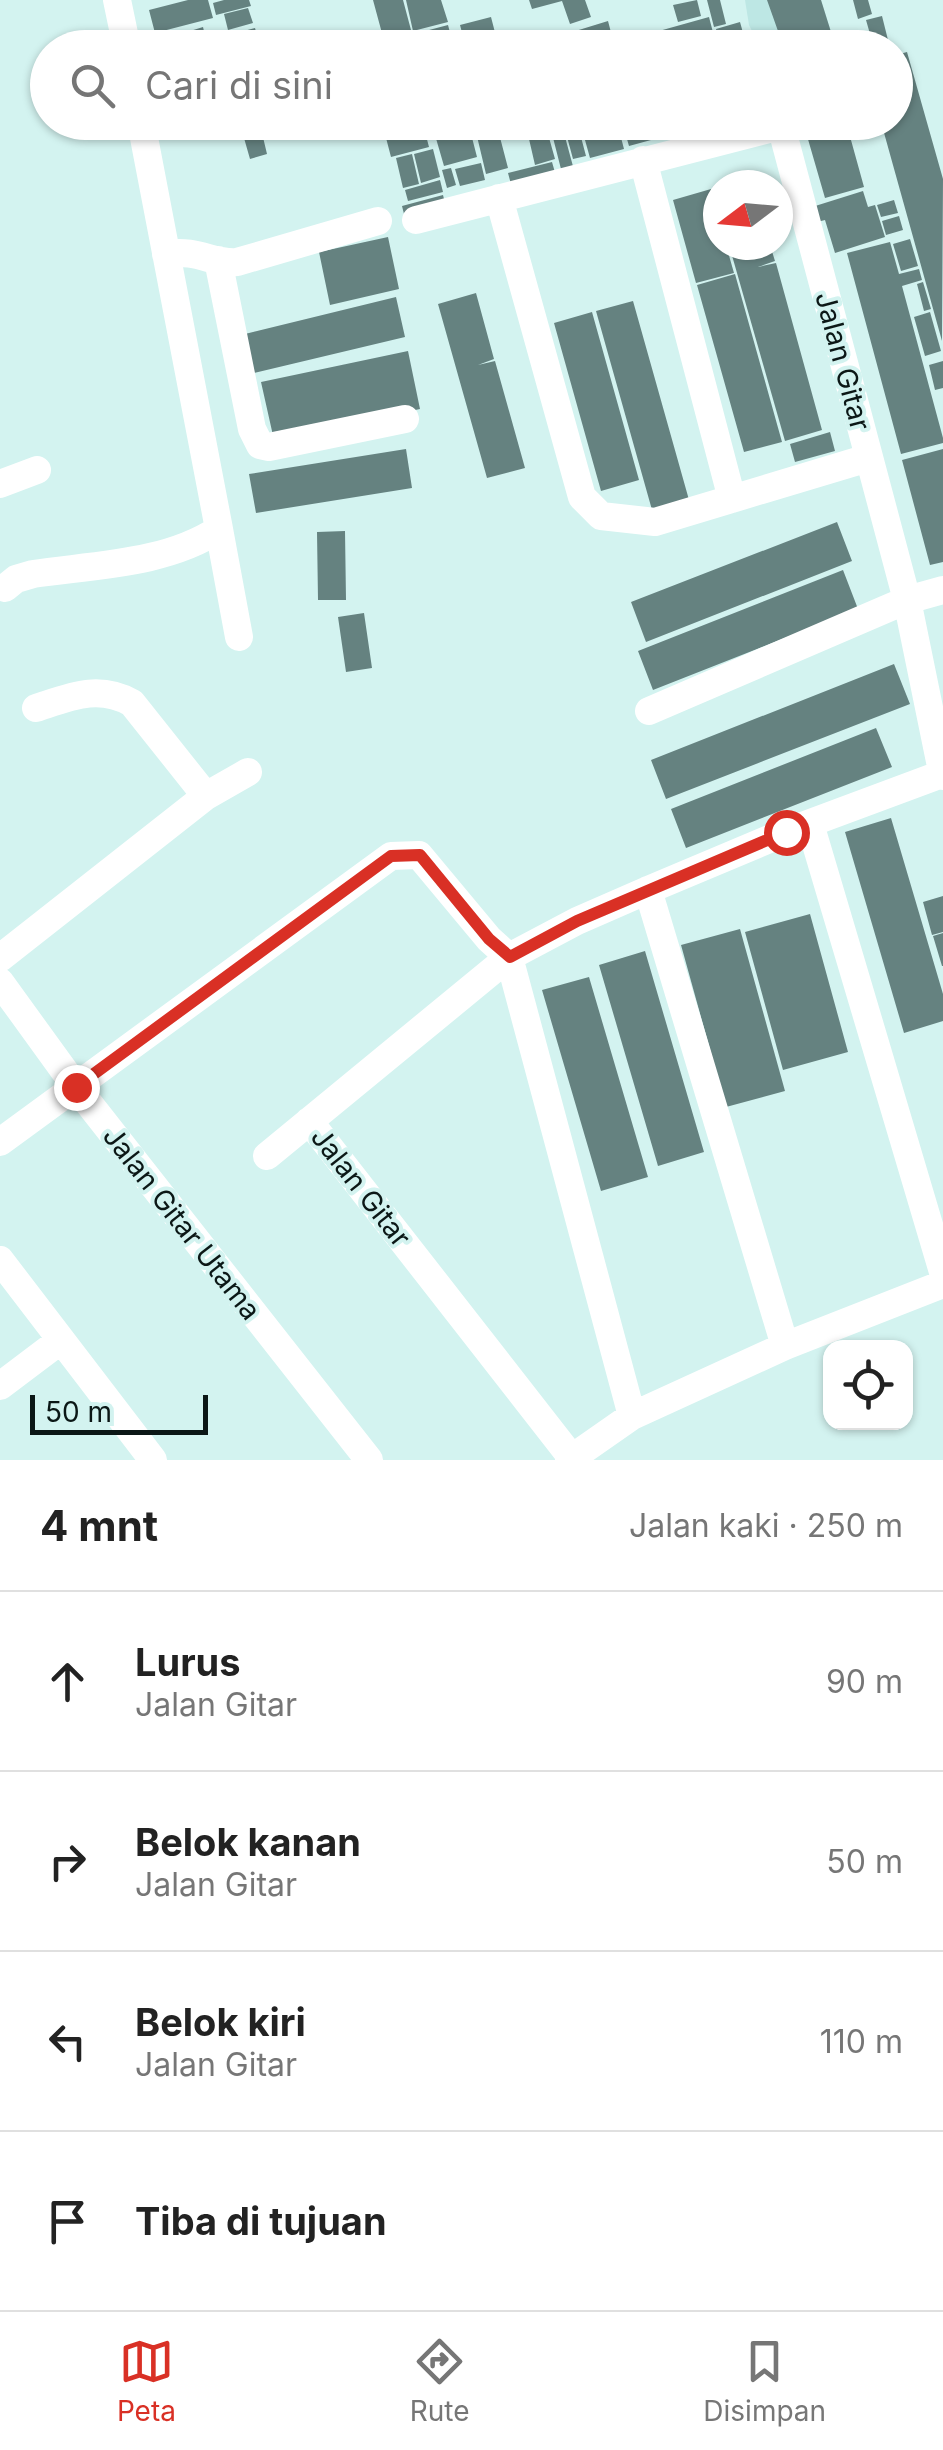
<!DOCTYPE html>
<html lang="id">
<meta charset="utf-8">
<style>
body{margin:0;font-family:Inter,sans-serif;background:#f6f6f6;color:#222}
.controls{position:absolute;right:30px;bottom:30px;display:grid;overflow:hidden;border-radius:20px;box-shadow:0 2px 8px #0004}
.controls button{width:90px;height:90px;display:grid;place-items:center;padding:0;border:0;border-bottom:2px solid #e0e0e0;background:#fff;color:#222;font:50px sans-serif}
.compass{position:absolute;left:703px;top:170px;width:90px;height:90px;border-radius:50%;background:#fff;box-shadow:0 2px 8px #0004;rotate:254deg}
.scale{position:absolute;left:30px;bottom:25px;width:178px;box-sizing:border-box;padding-left:10px;border:5px solid #0b1716;border-top:0;font-size:28px;line-height:35px;white-space:nowrap;color:#0b1716;-webkit-text-stroke:8px #d3f3f0;paint-order:stroke}
.stop{position:absolute;width:30px;height:30px;margin:-22px;border:8px solid #d93025;border-radius:50%;background:#fff}
.stop.end{background:#d93025;border-color:#fff;box-shadow:0 2px 10px #0008}
.list{margin:0;padding:0;list-style:none}
h2{display:flex;justify-content:space-between;align-items:center;height:130px;margin:0;padding:0 40px;font-size:42px}
h2 small{font-size:32px;font-weight:400;color:#767676}
.list li{display:grid;grid-template-columns:65px 1fr auto;gap:30px;align-items:center;box-sizing:border-box;height:180px;padding:0 40px;border-top:2px solid #e0e0e0}
.list b{display:block;font-size:38px;white-space:nowrap}
.list p{margin:0;font-size:32px;white-space:nowrap;color:#767676}
.list em{font-size:32px;font-style:normal;color:#767676}
.icon{flex:none;width:55px;height:55px;fill:none;stroke:currentColor;stroke-width:2;stroke-linecap:round;stroke-linejoin:round}
.map{position:relative;flex:none;width:943px;height:1460px;overflow:hidden}
.search{position:absolute;background:#fff;box-shadow:0 2px 8px #0004;left:30px;right:30px;top:30px;height:110px;display:flex;align-items:center;gap:25px;box-sizing:border-box;padding:0 35px;border-radius:55px;color:#767676;font-size:38px}
.sheet{height:850px;background:#fff}
nav{display:flex;justify-content:space-around;align-items:center;box-sizing:border-box;height:140px;border-top:2px solid #e0e0e0;background:#fff;font-size:28px;color:#767676}
nav a{display:grid;justify-items:center;gap:5px}
nav .on{color:#d93025}
.map>svg:first-child{display:block}
</style>
<div class="map">
<svg width="943" height="1460" viewBox="0 0 943 1460">
<rect width="100%" height="100%" fill="#d3f3f0"/>
<!-- built -->
<path fill="#bde7e4" d="M745,0H821L833,38L758,43L749,25Z"/>
<!-- building -->
<path fill="#658280" d="M188,0H208L213,18L155,33L149,10Z
M224,0H249L251,6L216,15L213,3Z
M373,0H403L411,30L383,37Z
M406,0H441L448,22L413,31Z
M529,0H585L591,17L570,24L562,1L532,9Z
M697,0L701,16L678,22L673,5Z
M707,0H720L726,24L714,27Z
M767,0H821L831,32L784,48Z
M853,0H868L872,14L858,19Z
M248,8L253,23L228,30L224,14Z
M882,16L890,48H874L866,20Z
M491,17L499,48H466L460,25Z
M709,17L717,48H663L659,31Z
M608,21L613,40L573,48L569,33Z
M740,22L745,40L720,47L716,29Z
M448,25L452,40L418,48L414,34Z
M203,27L208,48H191L187,32Z
M255,28L260,46L228,48L225,36Z
M182,33L187,48H158L156,39Z
M560,34L565,48H523L522,47Z
M907,52L943,179L942,341L881,122H896V55Z
M165,122H213V124L168,135Z
M496,122L508,168L486,174L475,128Z
M524,122H544L546,130L527,135Z
M549,122H561L574,170L562,173Z
M563,122H577L586,156L573,159Z
M580,122H617L624,149L590,158Z
M622,122H646L651,140L629,146Z
M803,122H846L864,187L825,198Z
M423,124L429,147L391,157L385,134Z
M469,126L477,157L444,166L435,135Z
M262,133L267,154L250,159L244,138Z
M548,134L555,159L535,165L529,139Z
M433,149L440,177L421,183L414,154Z
M412,154L419,184L403,188L396,158Z
M552,162L556,176L512,188L508,173Z
M481,163L485,180L460,186L455,169Z
M451,168L456,185L447,188L442,170Z
M752,177L754,185H728V184Z
M440,180L443,192L408,201L405,190Z
M711,189L718,215V245H726L734,273L696,283L673,200Z
M863,191L868,207L875,205L885,237L835,253L825,220L817,222L812,207Z
M443,195L446,207L405,218L402,206Z
M894,200L898,213L881,217L877,205Z
M899,216L903,230L886,235L882,221Z
M388,237L399,289L330,305L319,252Z
M910,239L918,266L901,271L893,244Z
M890,242L899,274L919,269L922,280L902,286L943,438V443L901,454L847,253Z
M729,245H770L775,261L758,267L776,263L822,430L785,441Z
M735,274L782,442L744,452L697,285Z
M923,282L931,309L924,311L917,284Z
M476,293L494,359L478,365L495,361L525,468L487,478L438,304Z
M396,297L405,337L254,373L245,334Z
M633,301L691,507L654,517L596,311Z
M592,312L639,480L601,491L554,323Z
M930,312L941,351L925,356L914,317Z
M408,351L420,409L274,440L261,382Z
M943,361V388L935,390L929,365Z
M830,432L835,451L795,462L790,444Z
M406,449L412,488L256,513L249,474Z
M943,449V562L930,565L902,460Z
M837,522L852,561L646,642L631,602Z
M345,531L346,600H318L317,532Z
M843,570L858,609L653,690L638,651Z
M364,613L372,668L346,672L338,617Z
M894,664L910,704L666,799L651,760Z
M876,728L892,767L686,848L671,809Z
M891,818L943,994V1021L904,1033L845,832Z
M943,896V932L932,935L923,902Z
M810,914L848,1052L783,1070L745,932Z
M740,929L785,1091L726,1107L681,945Z
M943,933V966H942L933,936Z
M645,951L704,1152L658,1166L599,965Z
M589,977L648,1177L601,1191L542,990Z"/>
<g fill="none" stroke-linecap="round" stroke-linejoin="round">
<!-- minor -->
<path stroke="#fff" stroke-width="28" d="M117,0L127,48
M780,122L907,600L943,776
M643,160L732,499
M499,198L582,497L601,516L655,522L868,458
M416,220L781,126
M166,254C198,249 213,264 237,262L378,221
M218,260L252,429L260,445L269,447L405,419
M0,484L37,470
M219,529L239,637
M5,588L16,579L33,574C94,565 167,564 219,529L141,122
M36,708C70,697 98,684 132,703L206,796
M649,711L907,600L943,590
M810,824L943,1272
M648,890L785,1346
M0,958L206,796L248,772
M0,982L76,1087L369,1460
M309,1121L572,1458
M0,1142L391,856L419,855L489,939L509,957L632,1416
M267,1156L509,957L577,921L648,890L786,832L942,774
M0,1260L153,1460
M0,1386L61,1340
M569,1460L632,1416L785,1346L943,1284"/>
</g>
<g fill="none" stroke-linecap="round" stroke-linejoin="round">
<!-- route -->
<path stroke="#d93025" stroke-width="12" d="M76,1087L391,856L420,855L489,939L510,957L577,921L786,832"/>
</g>
<g text-anchor="middle" stroke-width="8" stroke-linejoin="round" paint-order="stroke">
<!-- street labels -->
<g font-size="28" fill="#0b1716" stroke="#d3f3f0">
<text transform="translate(843 361) rotate(75)" y="10">Jalan Gitar</text>
<text transform="translate(361 1187) rotate(52)" y="10">Jalan Gitar</text>
<text transform="translate(182 1223) rotate(52)" y="10">Jalan Gitar Utama</text>
</g>
</g>
</svg>
<div class="controls">
<button><svg class="icon" aria-label="locate" viewBox="0 0 24 24"><circle cx="12" cy="12" r="6"/><path d="M12 2v4M12 18v4M2 12h4M18 12h4"/></svg></button>
</div>
<svg class="compass" viewBox="-18 -18 36 36"><path d="M0-13l5 13h-10z" fill="#e53935"/><path d="M0 13l5-13h-10z" fill="#767676"/></svg>
<div class="scale">50 m</div>
<div class="stop" style="left:786px;top:832px"></div>
<div class="stop end" style="left:76px;top:1087px"></div>
<div class="search"><svg class="icon" aria-label="search" viewBox="0 0 24 24"><circle cx="10" cy="10" r="6"/><path d="M15 15l6 6"/></svg>Cari di sini</div>
</div>
<section class="sheet">
<h2>4 mnt<small>Jalan kaki · 250 m</small></h2>
<ul class="list">
<li><svg class="icon" aria-label="ahead" viewBox="0 0 24 24"><path d="M12 20V5M6 11l6-6 6 6"/></svg><div><b>Lurus</b><p>Jalan Gitar</p></div><em>90 m</em></li>
<li><svg class="icon" aria-label="right" viewBox="0 0 24 24"><path d="M7 20v-9h11M14 6l5 5-5 5"/></svg><div><b>Belok kanan</b><p>Jalan Gitar</p></div><em>50 m</em></li>
<li><svg class="icon" aria-label="left" viewBox="0 0 24 24"><path d="M17 20v-9H6M10 6l-5 5 5 5"/></svg><div><b>Belok kiri</b><p>Jalan Gitar</p></div><em>110 m</em></li>
<li><svg class="icon" aria-label="arrive" viewBox="0 0 24 24"><path d="M6 21V4h12l-3 4 3 4H6"/></svg><div><b>Tiba di tujuan</b></div></li>
</ul>
</section>
<nav>
<a class="on"><svg class="icon" aria-label="map" viewBox="0 0 24 24"><path d="M3 6l6-2 6 2 6-2v14l-6 2-6-2-6 2zM9 4v14M15 6v14"/></svg>Peta</a>
<a><svg class="icon" aria-label="directions" viewBox="0 0 24 24"><path d="M12 3l9 9-9 9-9-9zM9 14v-3h6M13 9l2 2-2 2"/></svg>Rute</a>
<a><svg class="icon" aria-label="saved" viewBox="0 0 24 24"><path d="M7 4h10v16l-5-4-5 4z"/></svg>Disimpan</a>
</nav>
